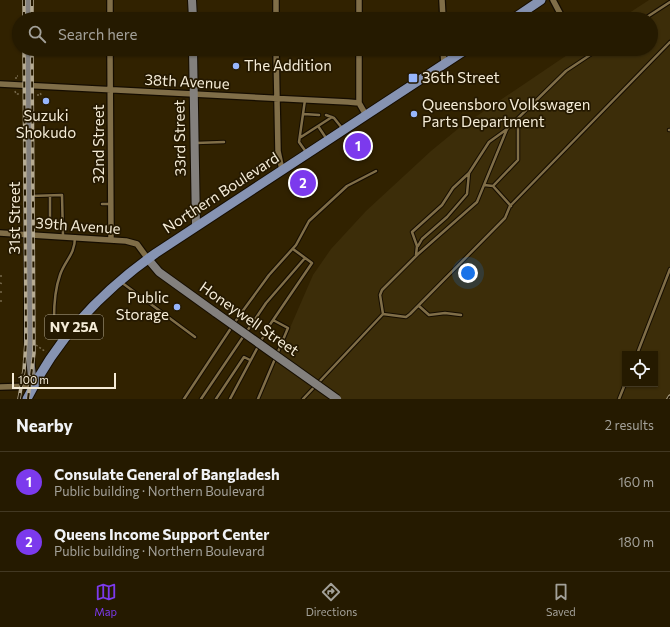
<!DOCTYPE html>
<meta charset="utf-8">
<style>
body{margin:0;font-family:Commissioner,sans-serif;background:#31270f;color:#f1f3f6}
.controls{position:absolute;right:12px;bottom:12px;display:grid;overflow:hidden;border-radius:0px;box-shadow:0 1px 3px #0004}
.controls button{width:36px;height:36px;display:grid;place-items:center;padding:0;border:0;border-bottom:1px solid #423822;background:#251a00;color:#f1f3f6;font:20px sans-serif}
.scale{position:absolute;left:12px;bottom:10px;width:104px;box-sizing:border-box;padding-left:4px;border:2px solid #f5ecd7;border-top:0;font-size:11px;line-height:14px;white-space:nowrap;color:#f5ecd7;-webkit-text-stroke:3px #251900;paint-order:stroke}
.you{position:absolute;left:468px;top:273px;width:14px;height:14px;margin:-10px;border:3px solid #fff;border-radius:50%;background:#1a73e8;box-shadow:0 0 0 6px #1a73e833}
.badge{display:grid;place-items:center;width:26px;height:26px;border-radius:50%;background:#7c3aed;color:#fff;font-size:13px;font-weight:700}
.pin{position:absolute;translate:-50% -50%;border:2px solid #fff;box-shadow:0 1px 4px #0006}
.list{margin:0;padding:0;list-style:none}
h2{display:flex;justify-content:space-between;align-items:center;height:52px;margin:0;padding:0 16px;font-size:17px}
h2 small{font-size:13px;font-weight:400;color:#a3a199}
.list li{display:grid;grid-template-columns:26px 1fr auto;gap:12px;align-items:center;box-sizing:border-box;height:60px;padding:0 16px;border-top:1px solid #423822}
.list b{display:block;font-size:15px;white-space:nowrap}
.list p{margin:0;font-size:13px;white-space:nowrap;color:#a3a199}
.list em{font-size:13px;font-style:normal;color:#a3a199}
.icon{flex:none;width:22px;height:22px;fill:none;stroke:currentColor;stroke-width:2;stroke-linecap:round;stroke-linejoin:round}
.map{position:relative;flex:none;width:670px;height:399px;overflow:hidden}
.search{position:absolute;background:#251a00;box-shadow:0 1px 3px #0004;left:12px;right:12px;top:12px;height:44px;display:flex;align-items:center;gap:10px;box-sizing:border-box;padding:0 14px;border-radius:22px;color:#a3a199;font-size:15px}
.sheet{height:172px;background:#251a00}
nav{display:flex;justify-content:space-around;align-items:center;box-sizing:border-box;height:56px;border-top:1px solid #423822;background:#251a00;font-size:11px;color:#a3a199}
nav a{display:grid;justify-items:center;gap:2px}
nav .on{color:#7c3aed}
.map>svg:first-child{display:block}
</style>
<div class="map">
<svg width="670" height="399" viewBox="0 0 670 399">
<rect width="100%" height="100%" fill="#312200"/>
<!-- built -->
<path fill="#3c2d09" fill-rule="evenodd" d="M649,0H670V399H259L313,275L331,249L366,211L431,151L459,128L576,49H651V19H620ZM625,354H655V384H625Z"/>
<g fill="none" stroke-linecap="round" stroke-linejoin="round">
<defs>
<path id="lane" d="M644,19L670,2
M305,100L299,142L306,152
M304,114L319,115
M326,115L334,118L342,128
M318,126L326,138
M669,130H670
M301,137L332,117
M196,143L224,142
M484,185L493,186L511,206
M493,186L518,160V119
M30,196L62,195L63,236
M50,196V224H63
M102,204H111
M418,246L422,239L447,217L467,194L469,173
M416,255L417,246L412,232L442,205L453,188L469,173L489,142L507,129L566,71L599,49
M121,282L195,337
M419,306L429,315L445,313L461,315
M383,314L406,317L410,314L505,218L510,206L670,42
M383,314L380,295L382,290L418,254L477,202L507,129
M54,319C54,305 55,289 60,275C65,260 75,255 75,237
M637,354L670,269
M184,399L239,316L269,275L296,245L309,221L347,186L376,171
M201,399L266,303L305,258
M216,399L244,357L250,360
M230,399L269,326L312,263L293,249
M258,399L288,328L273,320
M303,399L383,314
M619,399L625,384"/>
<path id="street" d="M110,0V19
M276,0V19
M359,0V19
M442,0L443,19
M553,0L563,19
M110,49L111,239
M276,49L278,151L282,170
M359,49V103
M443,49L444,64
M0,84L348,102L359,103L366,115
M0,233L126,241L137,244L148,259
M0,387L33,386"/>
<path id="secondary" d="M28,0V19
M192,0L193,19
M28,49V339L33,386
M193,49L196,226
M148,259L159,272L216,313"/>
<path id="primary" d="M513,19L541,0
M27,399C56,339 102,291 156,253L467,49"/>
</defs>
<!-- lane casing -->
<use href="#lane" stroke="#150d00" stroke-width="4.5"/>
<!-- street casing -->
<use href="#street" stroke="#150d00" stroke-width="8"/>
<!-- secondary casing -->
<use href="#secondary" stroke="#150d00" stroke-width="10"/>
<!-- primary casing -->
<use href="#primary" stroke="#150d00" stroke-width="11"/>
<!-- path -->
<path stroke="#75684a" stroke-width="1.5" stroke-dasharray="2 2" stroke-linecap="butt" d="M16,79V76H18
M15,91L16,94H19
M37,95H41L40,92
M0,276H3
M0,283L3,284
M0,292H3
M0,301H2
M36,345L46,352"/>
<!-- lane -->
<use href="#lane" stroke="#806e48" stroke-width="2.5"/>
<!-- street -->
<use href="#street" stroke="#806e48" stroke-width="5.5"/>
<!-- secondary -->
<use href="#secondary" stroke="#83807d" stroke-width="8"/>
<!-- primary -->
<use href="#primary" stroke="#8693b2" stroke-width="9"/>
<defs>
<path id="rail" d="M24,0V19
M32,0V19
M19,399L24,370L26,341L24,49
M28,399L34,353L32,49
M668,399L670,396"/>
</defs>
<!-- rail casing -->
<use href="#rail" stroke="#b7ac93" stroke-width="3.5"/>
<!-- rail -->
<use href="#rail" stroke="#251900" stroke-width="2" stroke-dasharray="6" stroke-linecap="butt"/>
<defs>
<path id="secondary-bridge" d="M216,313L337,399"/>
</defs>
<!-- secondary-bridge casing -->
<use href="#secondary-bridge" stroke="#150d00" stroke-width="10" stroke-linecap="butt"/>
<!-- secondary-bridge -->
<use href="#secondary-bridge" stroke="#83807d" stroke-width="8"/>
</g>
<!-- markers -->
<g fill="#97b6fd" stroke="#251900" stroke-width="1.5">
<circle cx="236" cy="66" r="4"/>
<rect x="408" y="73" width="10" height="10" rx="2"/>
<circle cx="46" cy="101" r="4"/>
<circle cx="414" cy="114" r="4"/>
<circle cx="177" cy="307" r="4"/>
</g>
<g text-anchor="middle" stroke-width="3.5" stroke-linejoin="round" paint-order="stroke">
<!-- shield labels -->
<rect fill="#251900" stroke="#b7ad96" stroke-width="1" x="45" y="315" width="58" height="24" rx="3"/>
<g font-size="14" font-weight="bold" fill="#f5ecd7">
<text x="74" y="332">NY 25A</text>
</g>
<!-- poi labels -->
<g font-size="15" fill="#f5ecd7" stroke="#251900" text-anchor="start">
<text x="244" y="71">The Addition</text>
<text x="422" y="83">36th Street</text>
<text x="422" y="110">Queensboro Volkswagen<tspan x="422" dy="17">Parts Department</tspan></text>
<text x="46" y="121" text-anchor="middle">Suzuki<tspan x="46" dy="17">Shokudo</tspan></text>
<text x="169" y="303" text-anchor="end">Public<tspan x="169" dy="17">Storage</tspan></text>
</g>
<!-- street labels -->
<g font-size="15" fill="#f5ecd7" stroke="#251900">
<text transform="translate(187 82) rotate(3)" y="5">38th Avenue</text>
<text transform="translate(180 138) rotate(-91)" y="5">33rd Street</text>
<text transform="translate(99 144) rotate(-90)" y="5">32nd Street</text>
<text transform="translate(221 193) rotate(-33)" y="5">Northern Boulevard</text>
<text transform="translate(15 218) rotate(-90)" y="5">31st Street</text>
<text transform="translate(78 226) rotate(4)" y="5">39th Avenue</text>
<text transform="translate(249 319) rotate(35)" y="5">Honeywell Street</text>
</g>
</g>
</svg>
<div class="controls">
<button><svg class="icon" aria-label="locate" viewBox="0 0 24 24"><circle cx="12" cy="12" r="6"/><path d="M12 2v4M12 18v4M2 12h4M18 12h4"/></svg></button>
</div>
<div class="scale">100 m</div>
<div class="you"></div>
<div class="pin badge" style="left:358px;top:146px">1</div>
<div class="pin badge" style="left:303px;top:183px">2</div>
<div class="search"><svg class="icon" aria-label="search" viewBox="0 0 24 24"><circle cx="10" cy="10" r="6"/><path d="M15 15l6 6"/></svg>Search here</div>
</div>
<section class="sheet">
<h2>Nearby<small>2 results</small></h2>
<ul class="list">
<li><span class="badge">1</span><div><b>Consulate General of Bangladesh</b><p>Public building · Northern Boulevard</p></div><em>160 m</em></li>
<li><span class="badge">2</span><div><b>Queens Income Support Center</b><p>Public building · Northern Boulevard</p></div><em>180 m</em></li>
</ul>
</section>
<nav>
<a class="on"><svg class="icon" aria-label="map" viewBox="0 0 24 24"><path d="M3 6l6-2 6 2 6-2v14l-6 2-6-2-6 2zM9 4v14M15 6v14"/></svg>Map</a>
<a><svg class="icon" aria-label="directions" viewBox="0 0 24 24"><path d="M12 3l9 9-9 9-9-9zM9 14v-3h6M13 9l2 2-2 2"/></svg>Directions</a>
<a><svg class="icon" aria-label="saved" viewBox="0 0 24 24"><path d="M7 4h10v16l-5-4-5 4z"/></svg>Saved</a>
</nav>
